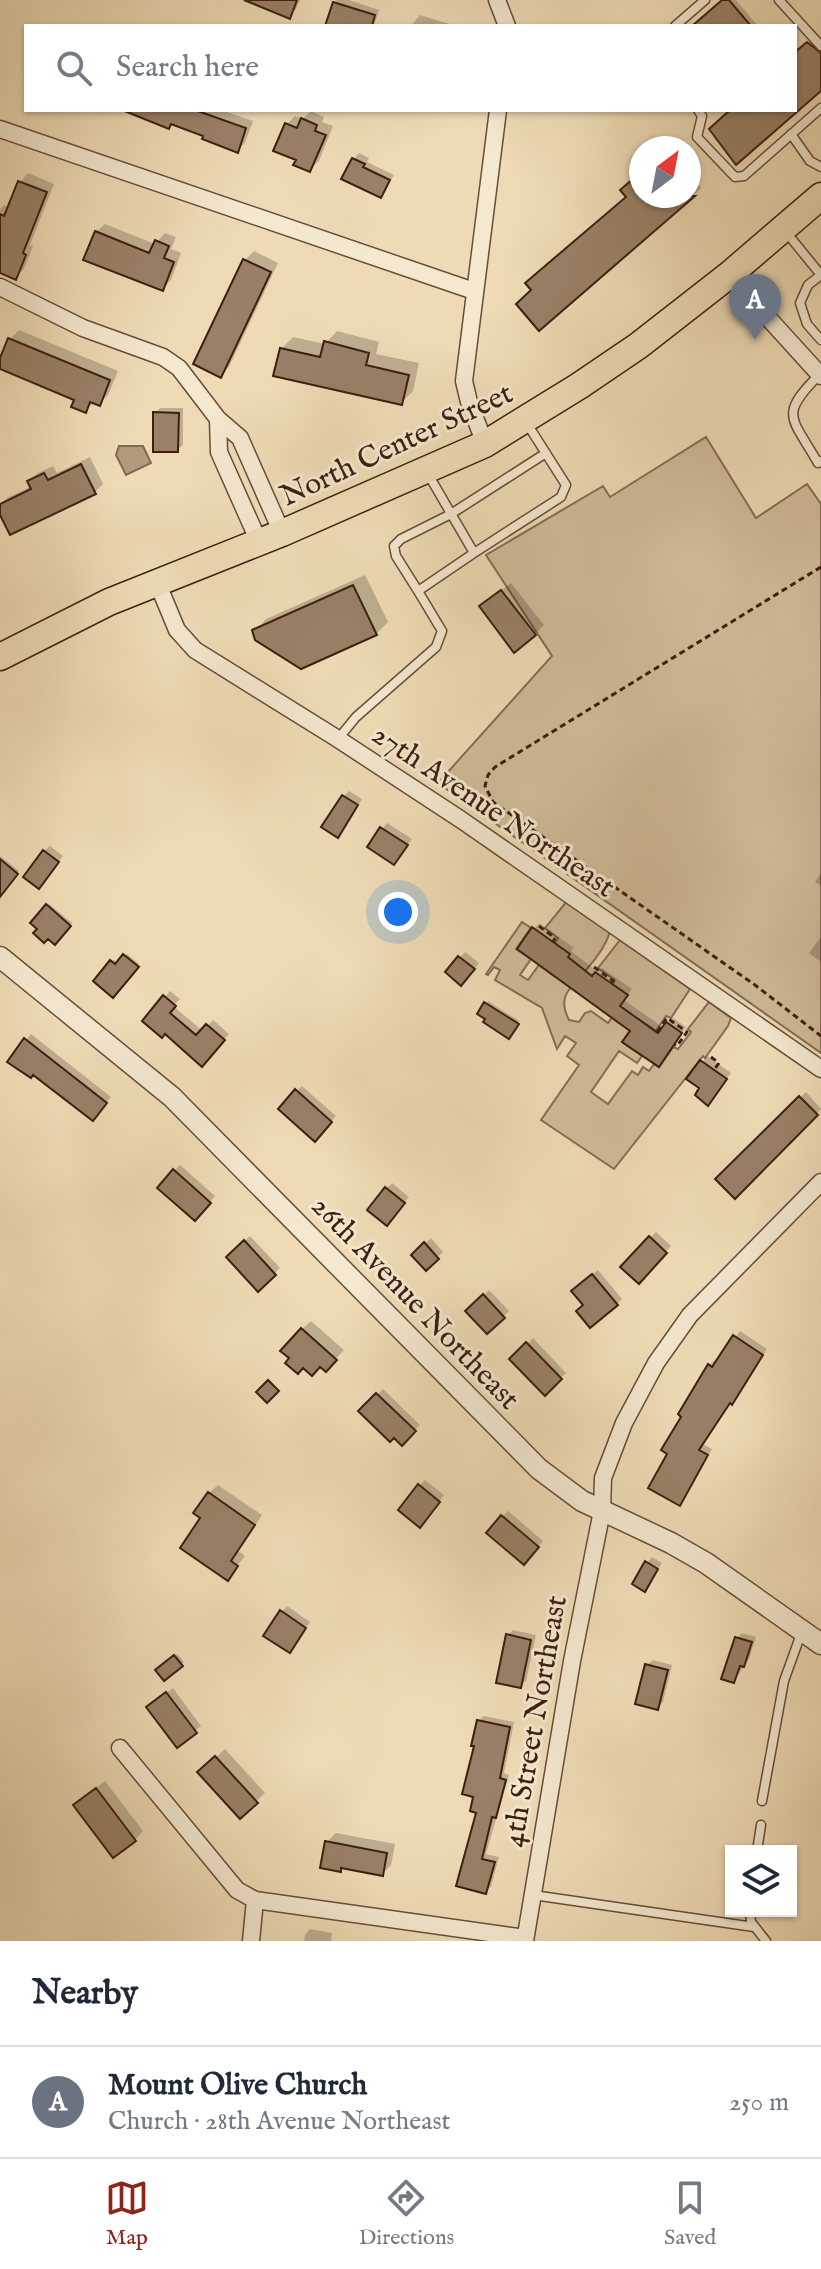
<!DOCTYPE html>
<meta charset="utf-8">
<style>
body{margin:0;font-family:"IM FELL English",serif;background:#f6f6f7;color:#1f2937}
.controls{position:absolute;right:24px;bottom:24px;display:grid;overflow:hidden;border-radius:0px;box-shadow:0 2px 6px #0004}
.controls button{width:72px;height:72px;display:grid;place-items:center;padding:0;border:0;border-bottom:2px solid #e0e1e3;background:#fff;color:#1f2937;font:40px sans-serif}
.compass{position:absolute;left:629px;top:136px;width:72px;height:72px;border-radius:50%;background:#fff;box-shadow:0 2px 6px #0004;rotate:32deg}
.you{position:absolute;left:398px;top:912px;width:28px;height:28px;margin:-20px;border:6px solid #fff;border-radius:50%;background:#1a73e8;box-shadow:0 0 0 12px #1a73e833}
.badge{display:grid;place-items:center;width:52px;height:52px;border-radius:50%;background:#8f2418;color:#fff;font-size:26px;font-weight:700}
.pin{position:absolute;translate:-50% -66px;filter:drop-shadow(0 2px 4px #0008)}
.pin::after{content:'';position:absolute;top:42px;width:28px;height:24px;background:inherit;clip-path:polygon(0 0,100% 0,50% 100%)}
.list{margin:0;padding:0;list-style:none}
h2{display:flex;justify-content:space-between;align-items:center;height:104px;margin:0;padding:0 32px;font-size:34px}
h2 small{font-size:26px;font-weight:400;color:#747a83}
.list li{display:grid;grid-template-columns:52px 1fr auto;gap:24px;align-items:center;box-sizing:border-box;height:112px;padding:0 32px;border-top:2px solid #e0e1e3}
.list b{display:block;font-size:30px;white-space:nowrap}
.list p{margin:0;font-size:26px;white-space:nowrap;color:#747a83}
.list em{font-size:26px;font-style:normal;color:#747a83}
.icon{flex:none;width:44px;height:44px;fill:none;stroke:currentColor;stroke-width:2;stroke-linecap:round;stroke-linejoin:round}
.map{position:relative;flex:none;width:821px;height:1941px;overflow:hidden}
.search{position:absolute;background:#fff;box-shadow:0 2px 6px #0004;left:24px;right:24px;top:24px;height:88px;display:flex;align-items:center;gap:20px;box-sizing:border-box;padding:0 28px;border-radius:0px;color:#747a83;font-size:30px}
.sheet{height:216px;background:#fff}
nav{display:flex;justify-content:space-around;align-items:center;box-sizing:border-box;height:112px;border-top:2px solid #e0e1e3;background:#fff;font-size:22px;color:#747a83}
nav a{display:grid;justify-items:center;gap:4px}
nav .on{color:#8f2418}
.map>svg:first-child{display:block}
</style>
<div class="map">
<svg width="821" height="1941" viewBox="0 0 821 1941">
<rect width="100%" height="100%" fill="#eedbb5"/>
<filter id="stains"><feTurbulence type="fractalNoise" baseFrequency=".0025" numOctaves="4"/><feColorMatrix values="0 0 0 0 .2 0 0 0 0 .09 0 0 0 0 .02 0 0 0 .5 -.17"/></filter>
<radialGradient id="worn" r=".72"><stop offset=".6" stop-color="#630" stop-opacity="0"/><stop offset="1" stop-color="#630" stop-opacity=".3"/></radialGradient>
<!-- green -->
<path fill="#d0bb99" stroke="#866c54" stroke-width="2" d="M706,437L756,518L807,484L821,504V1053L438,783L552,656L486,555L603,486L610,497Z
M567,901L610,932C606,945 595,960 586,970C572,987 556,995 569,1020L579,1022L585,1013L591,1011L608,1023L627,996L613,985L615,980L598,968L620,940L690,989L671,1018L666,1016L656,1031L638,1019L622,1042L642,1056L637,1063L619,1051L591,1092L608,1104L632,1071L638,1075L643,1067L649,1071L654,1064L659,1067L673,1047L678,1049L691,1032L688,1029L709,1002L731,1018L728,1026L705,1058L703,1056L614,1169L541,1120L579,1065L567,1056L576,1043L565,1036L557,1049L542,1008L495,980L500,970L494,967L488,975L486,974L522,922L531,928L516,949L531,959L520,975L528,980L539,965L554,976L555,943L558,938L545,928Z"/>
<!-- water -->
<path fill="#b29b7d" stroke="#836951" stroke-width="2" d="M119,446H143L151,463L126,475L116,455Z"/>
<!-- shadow -->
<path fill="#0003" d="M245,0H300L296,9L289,16Z
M337,0H349L379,10L374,26H338L334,3Z
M724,0H736L758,26H694Z
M420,15L456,26H411Z
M812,39L821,48V88L736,162L732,110H795V54Z
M125,110H221L253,121L245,143L237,150L173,123L169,127Z
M311,111L324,117L322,122L333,126L319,161L310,170L298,159L287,124L295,116L303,119Z
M359,153L369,158L367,162L394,175L381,196L354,159Z
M28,173L54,184L30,245L33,246L24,269L15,277L0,271V209L4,205L10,207L20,182Z
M689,174L701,188L539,328L641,175V196H689Z
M105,224L155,244L165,233L176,237L171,249L181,253L171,280L162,289L96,232Z
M254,251L278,263L229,367L220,375L245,260Z
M19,330L118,371L108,395L100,403L95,401L85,411L77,399L0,367L10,339Z
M337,331L379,342L376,354L419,363L413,391L402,402L281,349L293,337L325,344Z
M160,408H183V445L177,450L155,413Z
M90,457L103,484L95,492L0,510V505L7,498L32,486L29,481L38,473L53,466L57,473Z
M365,575L388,622L376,634L255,631L266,619Z
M511,583L544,625L535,634L490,598Z
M349,791L362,799L343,830L344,796Z
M387,823L412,839L394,863L382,829Z
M50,846L63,856L44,881V851Z
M0,856L19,871L0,893Z
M821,873V886L815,882Z
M49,904L72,923L54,943L33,923Z
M539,923L574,948L571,951L598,972L602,968L632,989L624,1000L664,1028L673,1018L686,1027L664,1059L632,1031L521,946Z
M821,937V962L809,953Z
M465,952L479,963L467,978L447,972Z
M127,954L139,964L113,995L96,980L114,960L118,963Z
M170,991L180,999L173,1006L203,1031L213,1020L229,1034L208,1059L165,1032V997Z
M488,1001L519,1021L511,1035L486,1003Z
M31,1034L111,1097L98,1113L34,1072L10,1061Z
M707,1056L731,1073L714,1098L689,1079Z
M302,1086L336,1116L320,1134L297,1091Z
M806,1092L821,1109L734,1196L718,1179Z
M180,1165L215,1196L195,1218L160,1187Z
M392,1183L409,1197L392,1218L387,1188Z
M656,1232L671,1246L639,1281L623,1267Z
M250,1236L280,1268L258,1289L228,1257Z
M431,1238L443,1252L426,1268L413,1255Z
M598,1270L622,1299L617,1304L585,1305L579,1285Z
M489,1290L509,1311L487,1332L468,1311Z
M311,1321L344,1350L334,1361L303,1366L302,1329Z
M740,1331L767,1349L737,1397L731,1402L703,1444L712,1449L680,1503L670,1453L684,1416L709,1365L715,1360L718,1362Z
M533,1338L566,1373L545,1393L512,1359Z
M383,1389L420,1425L402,1443L361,1411Z
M425,1480L444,1495L425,1520L420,1485Z
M218,1485L262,1515L238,1551L245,1556L227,1578L203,1518L209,1493Z
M508,1511L543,1541L529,1557L503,1516Z
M652,1557L662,1563L645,1589L647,1563Z
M287,1606L310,1622L295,1645L282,1612Z
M513,1630L536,1635L526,1681L520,1686L508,1635Z
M742,1633L756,1637L749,1659L734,1681L737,1638Z
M177,1654L184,1662L165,1678L158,1671Z
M653,1660L672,1665L663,1702L657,1708L647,1665Z
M173,1688L201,1726L177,1746L154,1702Z
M484,1716L514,1722L504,1773L509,1775L486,1854L499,1857L491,1886L486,1891L459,1884L479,1811L478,1721Z
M225,1749L265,1793L241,1816L200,1772Z
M105,1781L143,1831L135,1840L75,1805Z
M336,1833L395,1844L391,1865L382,1874L344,1866L340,1870L327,1842Z
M310,1929L332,1933L331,1941H304L305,1935Z"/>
<!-- building -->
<path fill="#998066" stroke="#3d1e10" stroke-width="2" d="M244,0H297L290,19Z
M722,0H729L751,26H692Z
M333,2L375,15L372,26H325Z
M807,42L821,53V91L736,165L709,129L730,110H795V52Z
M122,110H195L246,128L238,153L202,139L203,136L171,124L169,129Z
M301,118L317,125L315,131L326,135L310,172L293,165L296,160L273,151L285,123L297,128Z
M352,158L365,164L363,167L390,180L381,198L341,179Z
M641,172V196H695L539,331L516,304L531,290L525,283L626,197L620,190Z
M18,181L47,192L23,253L26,255L16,280L0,273V214L4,216Z
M95,231L149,253L155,240L169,246L164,258L174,262L163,291L83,260Z
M243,259L271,272L221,378L193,364Z
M8,338L110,380L100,406L90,402L86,413L71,407L74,400L0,369V358Z
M324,341L369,353L366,365L409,375L402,405L273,376L280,348L320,357Z
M153,412L179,413L178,452H153Z
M81,464L96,494L10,535L0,515V504L31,489L27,481L44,473L48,480Z
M353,585L377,635L301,669L255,640L252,630Z
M501,590L536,635L514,653L479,606Z
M342,795L358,805L338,838L321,827Z
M380,827L408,845L394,865L367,847Z
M43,850L59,862L39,889L23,877Z
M0,859L18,874L0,897Z
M46,904L71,926L55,945L48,939L44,943L33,933L37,929L30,923Z
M532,927L570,954L568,957L592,976L595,972L628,995L620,1006L658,1033L666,1022L682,1033L659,1067L622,1042L630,1031L517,949Z
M123,954L139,967L113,998L93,981L110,960L115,964Z
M458,956L475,969L461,986L445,972Z
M163,995L176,1006L170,1013L196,1035L206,1024L225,1040L202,1067L165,1034L162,1038L142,1021Z
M484,1002L519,1024L509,1039L483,1022L485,1019L477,1014Z
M24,1038L107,1103L93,1121L33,1075L31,1078L7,1062Z
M700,1060L727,1079L708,1106L695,1095L699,1088L686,1079Z
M295,1089L332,1122L315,1142L278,1109Z
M799,1096L818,1115L735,1199L715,1179Z
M173,1169L211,1203L195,1221L157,1188Z
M385,1187L405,1203L387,1226L367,1210Z
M649,1236L667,1253L639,1284L620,1267Z
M244,1240L276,1275L258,1292L226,1257Z
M424,1242L439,1259L426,1271L411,1255Z
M592,1274L618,1305L590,1328L576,1311L583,1305L571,1291Z
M483,1294L505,1318L487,1334L465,1311Z
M301,1328L337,1360L326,1372L320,1367L312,1376L303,1368L298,1374L285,1363L289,1358L280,1351Z
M733,1335L763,1355L732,1405L730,1403L699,1450L708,1455L680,1506L648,1488L667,1454L661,1450L681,1417L678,1414L708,1364L712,1367Z
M526,1342L562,1379L545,1396L509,1359Z
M268,1380L279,1391L267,1403L256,1392Z
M376,1393L416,1431L402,1446L394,1438L390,1442L358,1411Z
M418,1484L440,1502L420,1528L398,1510Z
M208,1492L255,1525L231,1561L238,1566L228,1581L180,1548L200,1518L193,1513Z
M501,1515L539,1547L524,1565L486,1533Z
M645,1561L658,1569L645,1592L632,1584Z
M280,1610L306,1628L290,1653L263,1636Z
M506,1634L531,1640L521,1688L496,1683Z
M735,1637L752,1642L744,1667L740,1666L734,1683L721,1679Z
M174,1655L183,1666L164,1681L155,1670Z
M645,1664L668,1670L658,1710L635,1704Z
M166,1692L197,1733L177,1748L146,1707Z
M477,1720L510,1727L500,1778L506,1780L496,1818L492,1817L482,1859L495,1862L486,1894L456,1886L476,1813L470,1811L473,1797L462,1794L474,1746H471Z
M215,1756L258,1803L240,1819L197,1772Z
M96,1788L136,1841L113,1858L73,1805Z
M325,1841L387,1853L383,1876L341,1868V1872L320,1868Z"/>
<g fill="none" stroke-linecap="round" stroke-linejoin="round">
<defs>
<path id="service" d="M779,0L821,46
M675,26L705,0
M698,110L702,116L697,137L735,177L744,176L821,108
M791,134L810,161L821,167
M786,232L821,275
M821,275L808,285L800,303L807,324L821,340
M819,375C778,416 792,417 818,463L821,461
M428,474L474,553L418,591L396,556L394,546L401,539L451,514L546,453
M474,553L561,497L566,485L526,422
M338,739L356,717L436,647L442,631L418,591
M762,1801L784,1681L802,1631
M757,1851L761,1825
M533,1895L754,1927
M750,1911L751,1922L766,1941"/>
<path id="minor" d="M497,0L507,26
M0,129L474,291
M729,275L821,376
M0,287L83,328L163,357L179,368L218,419L240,438L282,533
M218,419L219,452L259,542
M485,444L469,402L464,381L498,110
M157,582L177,630L195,650L338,739L460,819L821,1069
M120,1748L237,1890L255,1900L525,1938
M251,1941L255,1900
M525,1941L572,1661L602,1511L603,1478L624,1423L656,1363L690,1315L821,1182"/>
<path id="tertiary" d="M0,957L172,1097L539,1469L582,1501L671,1543L706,1563L821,1644"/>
<path id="primary" d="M0,657L109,602L282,533L485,444L579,386L638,346L729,275L821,196"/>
</defs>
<!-- service casing -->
<use href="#service" stroke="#694d39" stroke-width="11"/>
<!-- minor casing -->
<use href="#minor" stroke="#694d39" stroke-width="19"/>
<!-- tertiary casing -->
<use href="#tertiary" stroke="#694d39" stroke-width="23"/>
<!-- primary casing -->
<use href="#primary" stroke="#3d1e10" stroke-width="29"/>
<!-- path -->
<path stroke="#3d1e10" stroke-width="3" stroke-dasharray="6 4" stroke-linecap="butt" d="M821,567L495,767L488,775L485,786L493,802L755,985L821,1036
M539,926L555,938L553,942
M594,967L613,981L611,983
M657,1032L667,1018L687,1032L677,1046L675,1045
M711,1057L719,1063L714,1070"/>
<!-- service -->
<use href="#service" stroke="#f4e8cf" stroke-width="8"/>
<!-- minor -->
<use href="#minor" stroke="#f4e8cf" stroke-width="16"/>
<!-- tertiary -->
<use href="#tertiary" stroke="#f4e8cf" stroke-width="20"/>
<!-- primary -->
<use href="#primary" stroke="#eedbb5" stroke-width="26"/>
</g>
<g text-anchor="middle" stroke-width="6" stroke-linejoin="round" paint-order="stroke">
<!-- street labels -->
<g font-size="30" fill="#3d1e10" stroke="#f4e8cf">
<text transform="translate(396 444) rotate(-25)" y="10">North Center Street</text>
<text transform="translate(494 810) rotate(34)" y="10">27th Avenue Northeast</text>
<text transform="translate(416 1302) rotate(46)" y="10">26th Avenue Northeast</text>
<text transform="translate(534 1721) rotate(-80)" y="10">4th Street Northeast</text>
</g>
</g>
<rect width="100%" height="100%" filter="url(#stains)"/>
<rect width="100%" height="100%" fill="url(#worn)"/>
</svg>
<div class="controls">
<button><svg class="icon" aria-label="layers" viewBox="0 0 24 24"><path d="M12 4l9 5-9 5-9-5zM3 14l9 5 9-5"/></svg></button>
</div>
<svg class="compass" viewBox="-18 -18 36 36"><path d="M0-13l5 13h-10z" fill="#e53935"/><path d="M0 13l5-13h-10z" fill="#747a83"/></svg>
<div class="you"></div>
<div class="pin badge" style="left:755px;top:340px;background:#6b7280">A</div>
<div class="search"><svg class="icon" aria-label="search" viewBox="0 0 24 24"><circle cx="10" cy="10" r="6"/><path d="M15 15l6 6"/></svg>Search here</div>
</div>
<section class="sheet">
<h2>Nearby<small></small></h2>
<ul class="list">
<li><span class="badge" style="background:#6b7280">A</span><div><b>Mount Olive Church</b><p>Church · 28th Avenue Northeast</p></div><em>250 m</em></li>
</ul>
</section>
<nav>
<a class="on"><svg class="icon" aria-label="map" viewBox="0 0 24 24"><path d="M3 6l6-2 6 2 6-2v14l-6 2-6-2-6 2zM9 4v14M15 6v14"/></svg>Map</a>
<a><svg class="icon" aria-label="directions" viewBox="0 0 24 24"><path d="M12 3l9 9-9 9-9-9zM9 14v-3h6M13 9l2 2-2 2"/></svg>Directions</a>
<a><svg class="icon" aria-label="saved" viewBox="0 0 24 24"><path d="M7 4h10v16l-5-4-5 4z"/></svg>Saved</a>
</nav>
